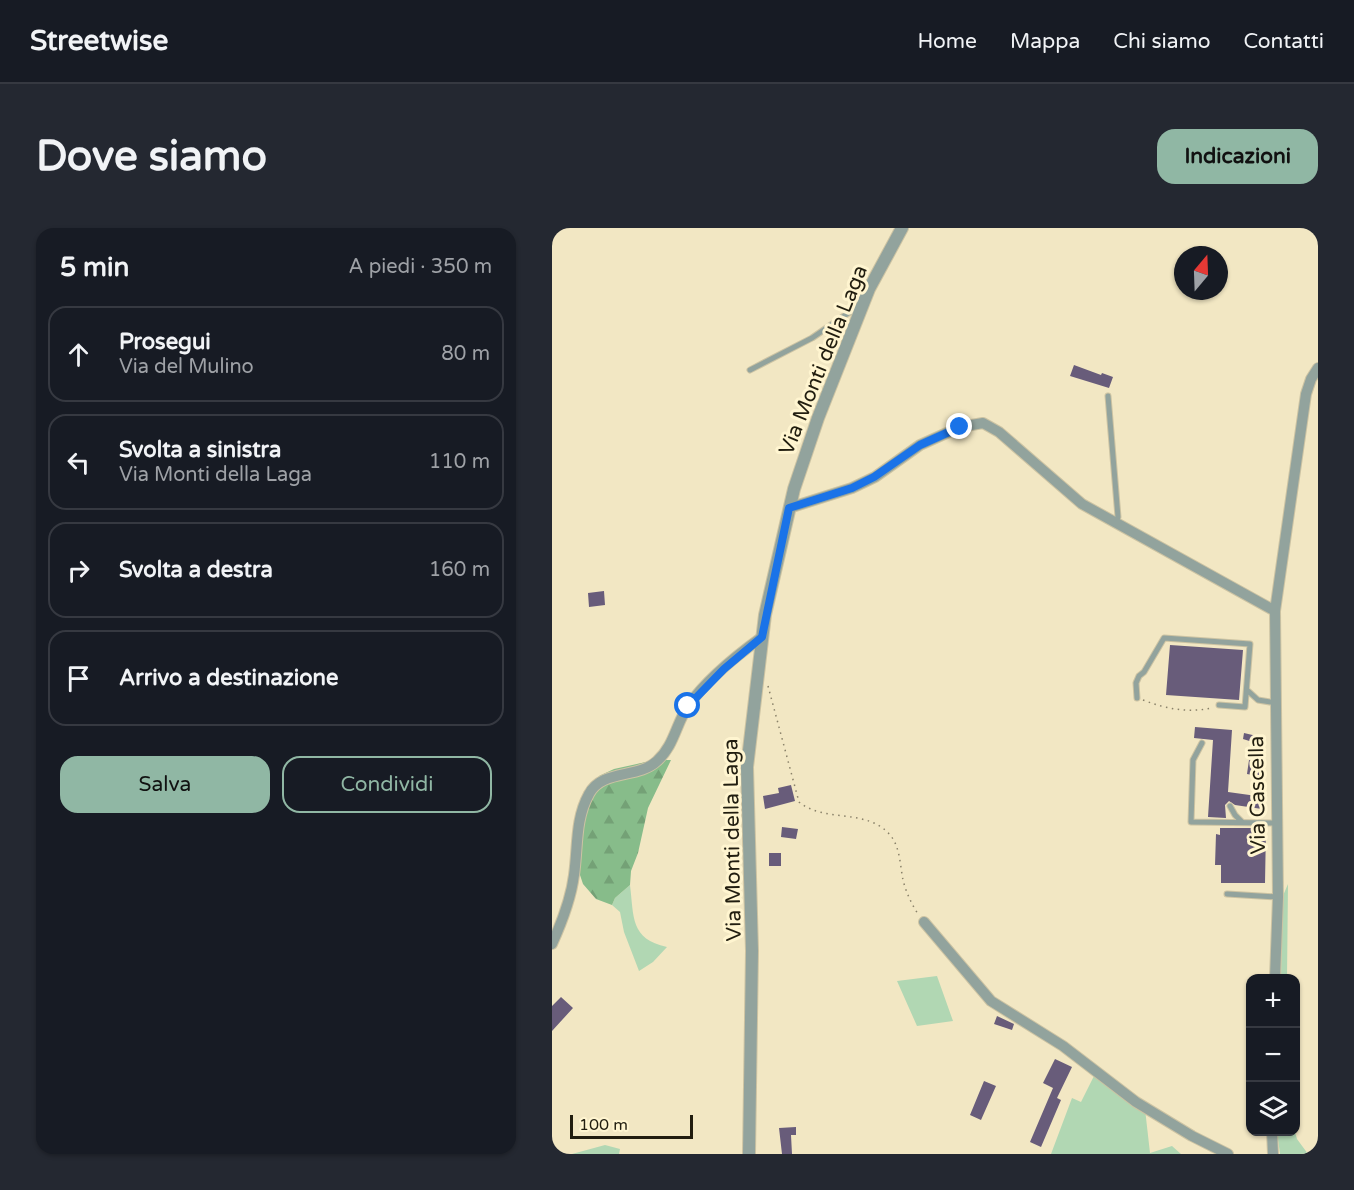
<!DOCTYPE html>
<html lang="it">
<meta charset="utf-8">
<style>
body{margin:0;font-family:"Varela Round",sans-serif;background:#242831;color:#f1f3f6}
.controls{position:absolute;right:18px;bottom:18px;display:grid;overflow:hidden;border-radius:12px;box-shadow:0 2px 4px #0004}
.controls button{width:54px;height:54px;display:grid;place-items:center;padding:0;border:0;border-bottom:2px solid #363941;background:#171b24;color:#f1f3f6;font:30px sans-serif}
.compass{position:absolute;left:622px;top:18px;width:54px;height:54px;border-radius:50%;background:#171b24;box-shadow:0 2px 4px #0004;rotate:19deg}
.scale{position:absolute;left:18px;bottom:15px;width:123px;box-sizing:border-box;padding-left:6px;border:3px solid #211d0f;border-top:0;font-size:16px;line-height:21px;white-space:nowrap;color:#211d0f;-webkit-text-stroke:4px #fff5d0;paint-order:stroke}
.stop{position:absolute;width:18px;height:18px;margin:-14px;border:4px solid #1a73e8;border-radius:50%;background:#fff}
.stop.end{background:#1a73e8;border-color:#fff;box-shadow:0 2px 6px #0008}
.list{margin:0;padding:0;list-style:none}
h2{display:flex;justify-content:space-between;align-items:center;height:78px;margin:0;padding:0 24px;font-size:26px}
h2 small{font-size:20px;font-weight:400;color:#9ea1a6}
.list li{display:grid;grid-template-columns:39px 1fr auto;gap:18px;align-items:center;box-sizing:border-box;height:96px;margin:0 12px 12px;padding:0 12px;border:2px solid #363941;border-radius:18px}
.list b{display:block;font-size:22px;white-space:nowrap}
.list p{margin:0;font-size:20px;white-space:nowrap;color:#9ea1a6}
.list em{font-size:20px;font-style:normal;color:#9ea1a6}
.actions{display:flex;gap:12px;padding:18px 24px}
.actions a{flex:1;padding:14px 0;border:2px solid #90b7a4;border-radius:18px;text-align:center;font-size:21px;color:#90b7a4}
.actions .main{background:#90b7a4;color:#111}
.icon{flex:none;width:33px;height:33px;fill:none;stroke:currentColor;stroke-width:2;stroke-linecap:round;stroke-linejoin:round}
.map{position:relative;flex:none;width:766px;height:926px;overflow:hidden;border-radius:18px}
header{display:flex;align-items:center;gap:36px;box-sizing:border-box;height:84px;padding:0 30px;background:#171b24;border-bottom:2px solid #363941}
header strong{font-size:28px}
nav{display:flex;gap:33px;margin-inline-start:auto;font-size:21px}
.intro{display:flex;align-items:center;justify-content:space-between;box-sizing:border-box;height:144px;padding:0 36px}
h1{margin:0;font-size:42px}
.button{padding:15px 27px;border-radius:18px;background:#90b7a4;color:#111;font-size:21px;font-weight:700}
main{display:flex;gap:36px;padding:0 36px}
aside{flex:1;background:#171b24;border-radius:18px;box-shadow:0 2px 4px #0004}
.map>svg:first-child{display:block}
</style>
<header>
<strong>Streetwise</strong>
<nav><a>Home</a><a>Mappa</a><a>Chi siamo</a><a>Contatti</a></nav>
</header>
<div class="intro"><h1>Dove siamo</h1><a class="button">Indicazioni</a></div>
<main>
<aside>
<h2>5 min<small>A piedi · 350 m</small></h2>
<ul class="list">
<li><svg class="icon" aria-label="ahead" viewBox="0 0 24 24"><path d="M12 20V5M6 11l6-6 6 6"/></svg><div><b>Prosegui</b><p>Via del Mulino</p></div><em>80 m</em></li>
<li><svg class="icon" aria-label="left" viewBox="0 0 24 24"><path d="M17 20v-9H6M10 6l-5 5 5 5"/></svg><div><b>Svolta a sinistra</b><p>Via Monti della Laga</p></div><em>110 m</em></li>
<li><svg class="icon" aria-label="right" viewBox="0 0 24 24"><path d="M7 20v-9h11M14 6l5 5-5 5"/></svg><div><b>Svolta a destra</b></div><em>160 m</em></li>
<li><svg class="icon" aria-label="arrive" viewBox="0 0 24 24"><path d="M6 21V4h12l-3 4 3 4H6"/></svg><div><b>Arrivo a destinazione</b></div></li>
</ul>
<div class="actions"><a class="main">Salva</a><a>Condividi</a></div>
</aside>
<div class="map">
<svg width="766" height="926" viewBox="0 0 766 926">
<defs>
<pattern id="forest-firs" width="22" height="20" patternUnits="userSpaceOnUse" patternTransform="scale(1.5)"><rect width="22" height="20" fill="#87bc8a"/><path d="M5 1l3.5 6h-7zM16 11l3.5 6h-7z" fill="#74a176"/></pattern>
</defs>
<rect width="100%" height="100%" fill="#f2e7c3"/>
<!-- grass -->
<path fill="#b1d7b3" d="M736,656L735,750H729L730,670Z
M78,657C82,689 78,711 115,719L101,734L87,743L72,704L68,684L60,677L63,670Z
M385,748L401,793L365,798L345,753Z
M543,846L593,881L598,925L620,918L629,926H499L520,870L529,874Z
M725,904H743L745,911L756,926H728Z
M53,917L68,921L67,926H20Z"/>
<!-- forest -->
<path fill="url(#forest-firs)" d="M103,532H119L96,580L86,625L79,643L78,657L63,670L60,677L44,671L31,656L27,644L33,579L47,548L62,541Z"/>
<!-- building -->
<path fill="#685c7a" d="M522,137L549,147L550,145L561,149L557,160L518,148Z
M52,363L53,377L37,379L36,365Z
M618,417L691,422L687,472L614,467Z
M643,499L680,502L676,564L712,569L710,581L683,577L677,573L673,577L674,590L656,589L661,512L642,510Z
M692,505L709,509L707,516L691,511Z
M697,532L713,535L711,549L695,546Z
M239,557L243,573L213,581L211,568L227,565L226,560Z
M230,599L246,601L244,611L229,609Z
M668,600H714L713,655H669V637H663L664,606L668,607Z
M217,625H229V638H217Z
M9,769L21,780L0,803V778Z
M445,788L462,796L460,802L442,796Z
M503,831L520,839L505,870L509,872L489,919L478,914L501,860L491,855Z
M432,853L444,858L429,892L418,887Z
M244,899V907H239L240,926H230L227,900Z"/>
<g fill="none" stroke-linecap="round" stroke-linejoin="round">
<defs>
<path id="service" d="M198,142L260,110L308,77
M556,168L566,289L564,294
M695,462L706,472L724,475
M585,470L584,455L587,448L592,444L612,410L698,416L693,479L667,477
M650,515L641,532L639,594L725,595
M678,578L683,587L690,594
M675,666L726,669"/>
<path id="minor" d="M237,280L300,260L323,249L368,217L408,199L431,195L447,204L530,276L723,383
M372,694L439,773L511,818L584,874L640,908L676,926
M0,716C10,694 19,671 22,647C26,619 23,591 37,566C50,541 86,551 105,533C122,518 124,496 136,478C154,452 185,427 210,409
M723,750L726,669L723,383L754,166L759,151L766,140
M720,904L721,926"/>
<path id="tertiary" d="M197,926L200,723L195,539L213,387L242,261L266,190L317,61L350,0"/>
</defs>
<!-- service casing -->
<use href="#service" stroke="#ccc3a3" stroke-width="7"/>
<!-- minor casing -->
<use href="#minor" stroke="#ccc3a3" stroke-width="12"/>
<!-- tertiary casing -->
<use href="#tertiary" stroke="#ccc3a3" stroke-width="14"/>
<!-- path -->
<path stroke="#898169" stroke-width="1.5" stroke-dasharray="1.5 4.5" stroke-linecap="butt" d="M216,458L247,574C272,595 316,580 338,607C348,618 348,637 351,652C354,664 359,675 366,686
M591,472C614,481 636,485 660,480"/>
<!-- service -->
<use href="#service" stroke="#92a39d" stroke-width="5"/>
<!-- minor -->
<use href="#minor" stroke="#92a39d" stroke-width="10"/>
<!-- tertiary -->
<use href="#tertiary" stroke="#92a39d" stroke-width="12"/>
</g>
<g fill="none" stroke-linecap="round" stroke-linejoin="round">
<!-- route -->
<path stroke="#1a73e8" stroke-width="8" d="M136,478L172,441L210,409L237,280L300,260L322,249L368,217L408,199"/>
</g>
<g text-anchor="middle" stroke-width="6" stroke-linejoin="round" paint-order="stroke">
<!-- street labels -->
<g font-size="21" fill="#211d0f" stroke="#fff5d0">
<text transform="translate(271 132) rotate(-68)" y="7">Via Monti della Laga</text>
<text transform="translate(705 567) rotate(-91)" y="7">Via Cascella</text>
<text transform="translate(180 612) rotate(-91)" y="7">Via Monti della Laga</text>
</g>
</g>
</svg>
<div class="controls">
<button>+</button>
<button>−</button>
<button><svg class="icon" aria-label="layers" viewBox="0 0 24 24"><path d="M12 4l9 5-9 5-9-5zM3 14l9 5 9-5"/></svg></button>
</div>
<svg class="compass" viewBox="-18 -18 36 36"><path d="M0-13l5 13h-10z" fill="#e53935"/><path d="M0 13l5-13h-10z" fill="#9ea1a6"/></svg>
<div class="scale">100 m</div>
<div class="stop" style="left:136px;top:478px"></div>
<div class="stop end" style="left:408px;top:199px"></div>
</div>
</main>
